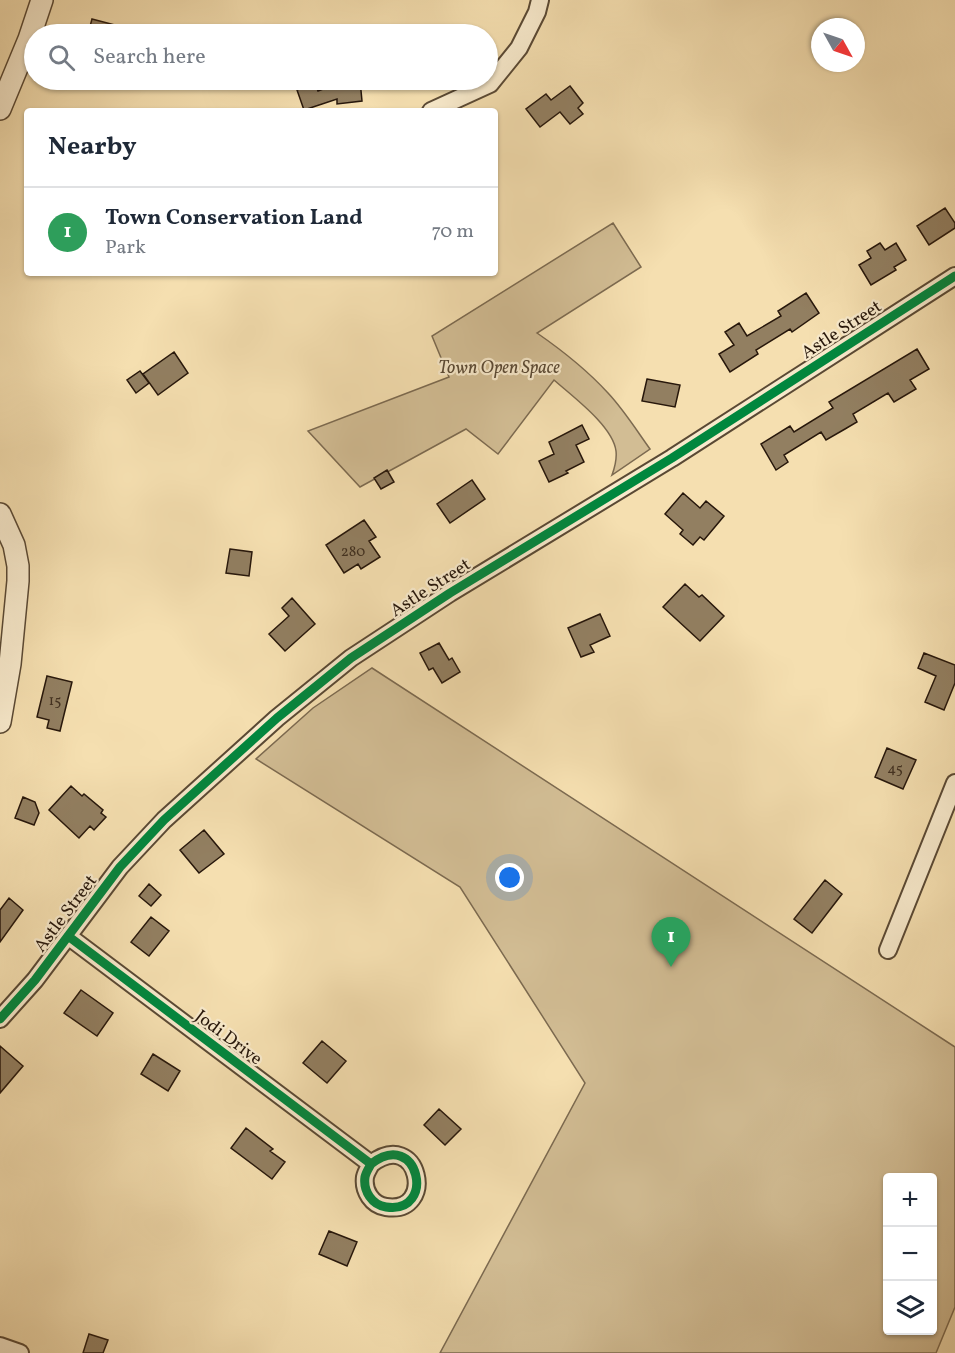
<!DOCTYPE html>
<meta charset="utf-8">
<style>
body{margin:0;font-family:Vollkorn,serif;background:#f6f6f7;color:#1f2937}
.controls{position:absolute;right:18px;bottom:18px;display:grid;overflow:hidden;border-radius:6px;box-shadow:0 2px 4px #0004}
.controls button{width:54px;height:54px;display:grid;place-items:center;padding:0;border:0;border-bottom:2px solid #e0e1e3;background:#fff;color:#1f2937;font:30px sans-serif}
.compass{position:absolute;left:811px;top:18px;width:54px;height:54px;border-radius:50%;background:#fff;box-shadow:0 2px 4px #0004;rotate:130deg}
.you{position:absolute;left:510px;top:878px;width:21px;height:21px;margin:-15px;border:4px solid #fff;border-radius:50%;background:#1a73e8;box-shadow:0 0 0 9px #1a73e833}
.badge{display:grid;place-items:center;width:39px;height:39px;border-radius:50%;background:#db2777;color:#fff;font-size:20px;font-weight:700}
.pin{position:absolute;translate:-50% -50px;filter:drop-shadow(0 2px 3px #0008)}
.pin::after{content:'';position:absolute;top:32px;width:21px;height:18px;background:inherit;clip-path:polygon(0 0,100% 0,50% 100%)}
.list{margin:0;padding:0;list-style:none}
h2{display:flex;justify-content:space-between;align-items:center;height:78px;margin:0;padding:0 24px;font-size:26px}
h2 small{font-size:20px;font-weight:400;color:#747a83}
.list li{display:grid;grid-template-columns:39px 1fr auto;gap:18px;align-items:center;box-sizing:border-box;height:90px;padding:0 24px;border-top:2px solid #e0e1e3}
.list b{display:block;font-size:22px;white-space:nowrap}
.list p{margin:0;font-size:20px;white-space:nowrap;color:#747a83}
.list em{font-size:20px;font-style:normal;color:#747a83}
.icon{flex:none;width:33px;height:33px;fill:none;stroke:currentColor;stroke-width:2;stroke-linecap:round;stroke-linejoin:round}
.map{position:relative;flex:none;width:955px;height:1353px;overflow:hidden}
.search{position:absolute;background:#fff;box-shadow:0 2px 4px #0004;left:24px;top:24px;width:474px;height:66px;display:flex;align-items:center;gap:15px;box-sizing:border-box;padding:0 21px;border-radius:33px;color:#747a83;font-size:22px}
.panel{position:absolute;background:#fff;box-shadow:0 2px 4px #0004;left:24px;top:108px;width:474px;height:168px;border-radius:6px}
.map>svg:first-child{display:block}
</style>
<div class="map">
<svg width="955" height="1353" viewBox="0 0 955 1353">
<rect width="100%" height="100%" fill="#f5dfb0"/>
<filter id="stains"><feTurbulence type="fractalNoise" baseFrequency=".00333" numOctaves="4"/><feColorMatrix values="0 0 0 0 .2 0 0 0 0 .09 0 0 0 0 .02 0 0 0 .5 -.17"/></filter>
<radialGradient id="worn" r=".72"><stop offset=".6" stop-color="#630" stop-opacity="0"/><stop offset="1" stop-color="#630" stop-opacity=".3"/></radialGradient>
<!-- green -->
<path fill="#d2bd94" stroke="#7c6a50" stroke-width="1.5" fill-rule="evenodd" d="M613,223L641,267L537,333C563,351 587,370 608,393C624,410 637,431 650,449L612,475C615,467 617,460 616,451C613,426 572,396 554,380L498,454L466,429L360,487L308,431L449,377L432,336Z
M372,668L955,1047V1307L936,1353H440L585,1083L460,887L256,759L313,708ZM888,1178H932V1330H888Z"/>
<!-- building -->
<path fill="#927f61" stroke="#27170b" stroke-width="1.5" d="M92,19L134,30L133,34H88Z
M360,80L362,101L337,104V99L304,110L297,90L315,83L318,91L336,84Z
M570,86L583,103L578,108L583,114L570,124L560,112L540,127L526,109L546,94L551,100Z
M945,208L955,223V228L929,245L917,226Z
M880,243L885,250L896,243L906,260L894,267L896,270L871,285L859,265L871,258L867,251Z
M806,293L819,313L792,332L790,329L756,350L758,354L730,372L719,354L734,345L725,332L739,323L747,336L781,316L778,311Z
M917,349L929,369L910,380L916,389L894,402L888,393L853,414L857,422L845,429L826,440L821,432L784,455L788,462L776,470L761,444L790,426L794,432L833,408L829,402Z
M174,352L188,373L158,395L143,374Z
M140,371L149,383L136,393L127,380Z
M647,379L680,385L675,407L642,401Z
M582,425L589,439L576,445L584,462L566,471L568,473L549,482L539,461L554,454L549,442Z
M387,470L394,482L381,489L374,478Z
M472,480L485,499L450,523L437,504Z
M683,493L700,508L706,501L724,516L704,540L700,537L693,545L680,534L683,530L665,514Z
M364,520L376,537L369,541L380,557L361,569L358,564L344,573L326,545Z
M230,549L252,552L249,576L226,573Z
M685,584L699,597L702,595L724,616L700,641L663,607Z
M292,598L315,624L285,651L269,634L289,616L282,608Z
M600,614L610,636L590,645L594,652L581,657L568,628Z
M439,643L449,660L452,658L460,672L442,683L433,668L429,670L420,653Z
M924,653L955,665V683L944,710L925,702L936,676L918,668Z
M47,676L72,682L60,731L47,728L49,720L37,717Z
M887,748L916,760L903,789L875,777Z
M71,786L82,796L84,794L103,810L101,813L106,817L94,830L90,826L79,838L49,810Z
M23,797L35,802L39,813L34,825L15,818Z
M204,830L224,854L199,873L180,850Z
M825,880L842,894L812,933L794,919Z
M149,884L161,895L151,906L139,896Z
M9,898L23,910L0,942V910Z
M151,917L169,931L149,956L131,942Z
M81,990L113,1013L97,1036L64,1013Z
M322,1041L346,1061L327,1083L303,1063Z
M0,1046L23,1066L0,1093Z
M153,1054L180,1071L168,1091L141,1074Z
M439,1109L461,1129L445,1145L424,1125Z
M246,1128L273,1149L270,1151L285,1162L272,1179L231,1148Z
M329,1231L357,1242L347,1266L319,1254Z
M89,1334L108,1340L103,1353H83Z"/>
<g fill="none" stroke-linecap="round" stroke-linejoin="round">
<defs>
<path id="minor" d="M431,111L490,84L519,48L537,12L540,0
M68,936L371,1164C369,1168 366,1172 365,1177C363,1191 372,1205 386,1207C437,1215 419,1127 371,1164
M888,950L955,783
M0,1019L35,980L120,867L164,820L277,718L351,658L450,593L672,458L955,276
M0,1346L20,1353"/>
<path id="tertiary" d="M0,109L29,39L42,0
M0,514L14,545L18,566V581L10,664L0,722"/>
</defs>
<!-- minor casing -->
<use href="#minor" stroke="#5a4934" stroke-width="20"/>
<!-- tertiary casing -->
<use href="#tertiary" stroke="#5a4934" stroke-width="24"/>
<!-- minor -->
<use href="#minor" stroke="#f8eacc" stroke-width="16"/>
<!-- tertiary -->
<use href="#tertiary" stroke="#f8eacc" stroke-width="21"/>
<defs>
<path id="cycleway" d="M68,936L371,1164C369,1168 366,1172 365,1177C363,1191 372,1205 386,1207C437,1215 419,1127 371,1164
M0,1019L35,980L120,867L164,820L277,718L351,658L450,593L672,458L955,276"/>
</defs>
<!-- cycleway casing -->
<use href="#cycleway" stroke="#f8eacc" stroke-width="13"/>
<!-- cycleway -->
<use href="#cycleway" stroke="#00873e" stroke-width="9"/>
</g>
<g text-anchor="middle" stroke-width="4.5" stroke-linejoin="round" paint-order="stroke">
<!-- number labels -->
<g font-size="15" fill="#423120">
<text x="353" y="556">280</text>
<text x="55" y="705">15</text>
<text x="895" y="773">45</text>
</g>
<!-- street labels -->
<g font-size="18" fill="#27170b" stroke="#f8eacc">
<text transform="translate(841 329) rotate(-33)" y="6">Astle Street</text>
<text transform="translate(430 587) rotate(-33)" y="6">Astle Street</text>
<text transform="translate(65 913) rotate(-53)" y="6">Astle Street</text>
<text transform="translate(229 1037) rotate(37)" y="6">Jodi Drive</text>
</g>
<!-- park labels -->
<g font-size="18" font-style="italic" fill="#5a4934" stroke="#f8eacc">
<text x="499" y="373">Town Open Space</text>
</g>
</g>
<rect width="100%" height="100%" filter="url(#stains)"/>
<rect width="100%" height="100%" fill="url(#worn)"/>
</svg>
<div class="controls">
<button>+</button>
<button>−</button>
<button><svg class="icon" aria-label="layers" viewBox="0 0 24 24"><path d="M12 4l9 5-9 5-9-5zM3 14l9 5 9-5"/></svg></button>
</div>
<svg class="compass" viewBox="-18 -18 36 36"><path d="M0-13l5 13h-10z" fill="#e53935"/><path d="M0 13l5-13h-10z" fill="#747a83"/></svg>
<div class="you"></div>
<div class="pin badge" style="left:671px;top:967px;background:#2e9e5b">1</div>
<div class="search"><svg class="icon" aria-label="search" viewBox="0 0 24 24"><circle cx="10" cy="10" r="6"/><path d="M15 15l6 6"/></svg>Search here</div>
<section class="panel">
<h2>Nearby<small></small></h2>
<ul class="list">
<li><span class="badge" style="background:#2e9e5b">1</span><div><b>Town Conservation Land</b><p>Park</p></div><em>70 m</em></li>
</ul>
</section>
</div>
